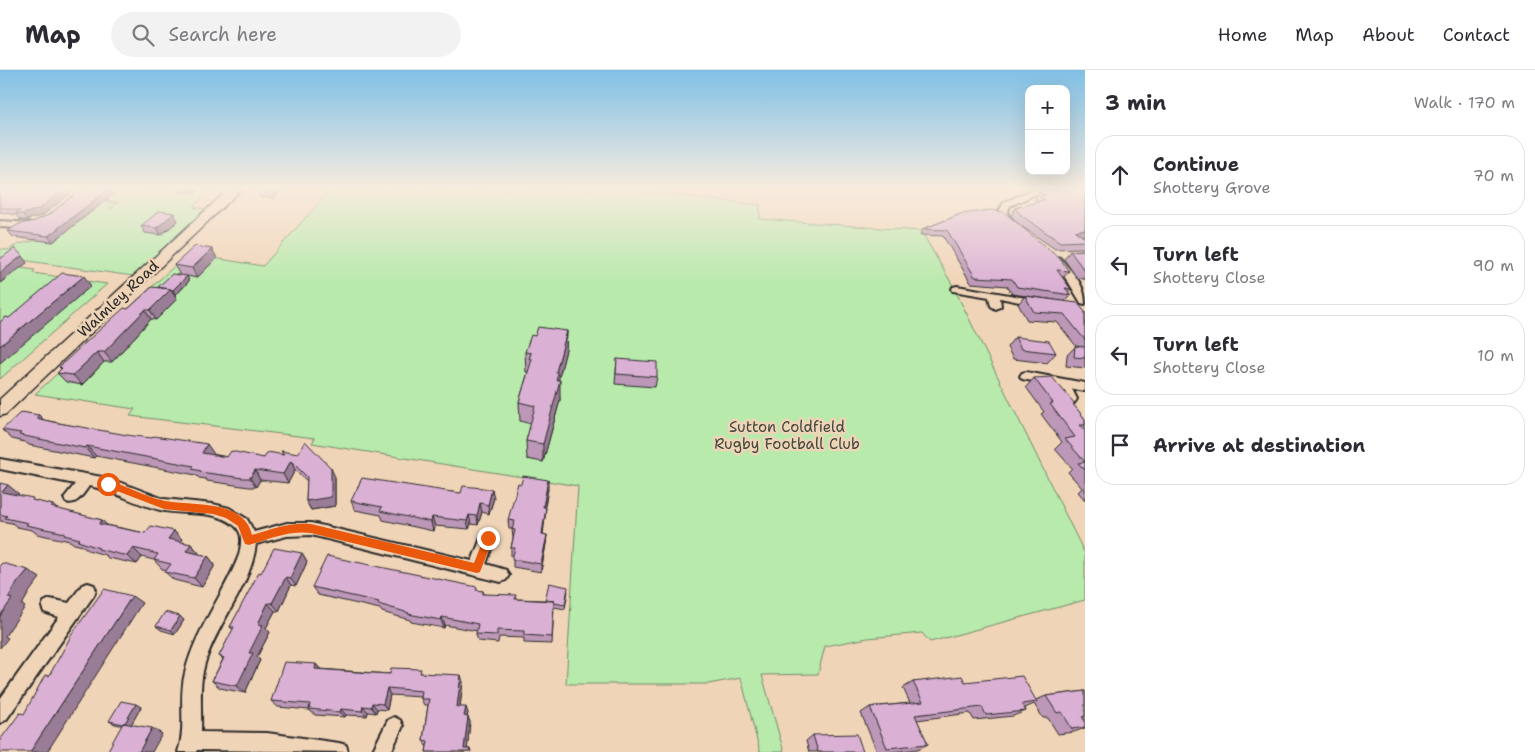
<!DOCTYPE html>
<meta charset="utf-8">
<style>
body{margin:0;font-family:"Shantell Sans",sans-serif;background:#f2f2f3;color:#2b2b33}
.controls{position:absolute;right:15px;top:15px;display:grid;overflow:hidden;border-radius:10px;box-shadow:0 5px 20px #0002}
.controls button{width:45px;height:45px;display:grid;place-items:center;padding:0;border:0;border-bottom:1px solid #e1e1e2;background:#fff;color:#2b2b33;font:25px sans-serif}
.stop{position:absolute;width:15px;height:15px;margin:-11px;border:4px solid #ea580c;border-radius:50%;background:#fff}
.stop.end{background:#ea580c;border-color:#fff;box-shadow:0 1px 5px #0008}
.list{margin:0;padding:0;list-style:none}
h2{display:flex;justify-content:space-between;align-items:center;height:65px;margin:0;padding:0 20px;font-size:21px}
h2 small{font-size:16px;font-weight:400;color:#7c7c81}
.list li{display:grid;grid-template-columns:32px 1fr auto;gap:15px;align-items:center;box-sizing:border-box;height:80px;margin:0 10px 10px;padding:0 10px;border:1px solid #e1e1e2;border-radius:20px}
.list b{display:block;font-size:19px;white-space:nowrap}
.list p{margin:0;font-size:16px;white-space:nowrap;color:#7c7c81}
.list em{font-size:16px;font-style:normal;color:#7c7c81}
.icon{flex:none;width:28px;height:28px;fill:none;stroke:currentColor;stroke-width:2;stroke-linecap:round;stroke-linejoin:round}
.map{position:relative;flex:none;width:1085px;height:682px;overflow:hidden}
header{display:flex;align-items:center;gap:30px;box-sizing:border-box;height:70px;padding:0 25px;background:#fff;border-bottom:1px solid #e1e1e2}
header strong{font-size:24px}
nav{display:flex;gap:28px;margin-inline-start:auto;font-size:18px}
.search{width:350px;height:45px;background:#f2f2f3;display:flex;align-items:center;gap:12px;box-sizing:border-box;padding:0 18px;border-radius:28px;color:#7c7c81;font-size:19px}
main{display:flex}
aside{flex:1;background:#fff}
.map>svg:first-child{display:block}
</style>
<header>
<strong>Map</strong>
<div class="search"><svg class="icon" aria-label="search" viewBox="0 0 24 24"><circle cx="10" cy="10" r="6"/><path d="M15 15l6 6"/></svg>Search here</div>
<nav><a>Home</a><a>Map</a><a>About</a><a>Contact</a></nav>
</header>
<main>
<div class="map">
<svg width="1085" height="682" viewBox="0 0 1085 682">
<rect width="100%" height="100%" fill="#f0d4b7"/>
<filter id="ink" filterUnits="userSpaceOnUse"><feTurbulence type="fractalNoise" baseFrequency=".02" numOctaves="2"/><feDisplacementMap in="SourceGraphic" scale="10" xChannelSelector="R" yChannelSelector="G"/><feConvolveMatrix kernelMatrix="1 2 1 2 8 2 1 2 1" color-interpolation-filters="sRGB"/></filter>
<g filter="url(#ink)">
<!-- green -->
<path fill="#b7eaab" stroke="#718a6b" d="M105,119H213L193,137L205,139L133,206L0,187V179L8,180L19,174L33,171L40,167L79,129L116,133L110,138L112,139L119,132L80,128Z
M331,119H622L760,135V149L921,161L952,214L1085,484V530L930,572L922,563L868,568L825,576L818,604L762,605L784,682H760L741,608L708,614H566L578,416L312,373L315,368L130,346L135,339L35,324L181,190L195,185L263,196Z
M0,195L35,200L33,203L107,214L0,309V213L17,200Z"/>
<g fill="none" stroke-linecap="round" stroke-linejoin="round">
<defs>
<path id="street" d="M1035,119H1047L1010,136L1007,143L1017,155L1012,158L1009,157L998,143L1004,132Z
M0,151L32,153L37,156L32,159L0,157Z
M1057,187L1060,188C1073,204 1085,213 1085,234L1081,233L1069,213L1052,190Z
M957,216L1038,230L1043,233L1038,236L1000,228L1001,236L996,239L991,236L989,227L953,221L952,219L953,217Z
M1026,302L1085,313V321L1072,319L1077,329L1075,332H1067L1059,316L1022,309L1020,306L1022,303Z
M0,389L108,408L164,429L213,434L229,438L247,449L254,462L287,453H311L472,491L483,463L488,461L493,463L495,468L486,494L506,500L509,505L506,510L501,512L311,465L287,466L256,474C251,516 219,550 206,590C198,614 202,637 201,662L267,663L339,673L346,675L348,682L197,680L196,682H178C187,656 178,629 185,603C195,560 224,525 239,485C241,475 244,464 235,456C217,440 188,445 165,441C141,437 116,421 89,416C83,424 77,436 66,432L64,428L75,414L0,399Z
M88,513L94,515L96,520L94,525L6,650L0,653V629L59,547L44,542L42,537L44,532L50,529L69,533L82,515Z
M394,647L400,650L403,656L391,682H372L388,650Z"/>
<path id="secondary" d="M229,119H242L6,344L0,346V329Z"/>
</defs>
<!-- street casing -->
<use href="#street" stroke="#2b2b2b" stroke-width="4"/>
<!-- secondary casing -->
<use href="#secondary" stroke="#2b2b2b" stroke-width="3"/>
<!-- street -->
<use href="#street" fill="#f0d4b7" fill-rule="evenodd"/>
<!-- secondary -->
<use href="#secondary" fill="#f0d4b7" fill-rule="evenodd"/>
</g>
<!-- wall -->
<path fill="#bc97b7" stroke="#2b2b2b" d="M0,119L43,145L27,150H20L16,145L0,142Z
M81,119H120L53,172L13,167L8,161L35,151L50,144Z
M177,119H199L194,123L178,121Z
M281,119L274,128L260,127L258,122Z
M1085,119V165H1081L1085,168V177L1084,178L1055,179L1017,153L1011,145L1015,138L1034,133L1036,129H1035L1039,122Z
M961,144L1069,201L1064,207H1062L1071,219L1068,222L1071,225L1065,231L1085,242V298L1066,296L1067,285L1076,276L1057,252L1027,250L1018,234L1025,226L1062,231L1012,224L1007,216L971,213L943,166L920,165L923,159Z
M178,151L161,165L145,163L141,156Z
M1085,180V210L1084,209L1077,208L1064,189L1070,181Z
M217,188L197,208L187,206L189,211L176,225L174,224L177,229L156,250L151,249L112,292H104L82,315L66,312L57,303L61,299L59,297L128,239L180,205L174,195Z
M567,261L566,280L558,310L560,330L543,392L527,389L526,371L531,354L520,351L519,332L528,302H526L525,282L535,266Z
M1015,267L1056,283L1047,293L1013,289L1007,277Z
M617,289L657,307L655,317L615,314Z
M1034,308L1075,334L1074,336L1085,349V359L1084,360L1085,361V430L1078,422L1082,418L1068,402L1072,398L1055,379L1062,372L1041,344L1044,342L1026,317Z
M39,345L44,350L227,387L264,388L283,384L281,381L335,407V436L311,440L306,431L307,411L295,400L288,413L260,410L256,417H249L207,411L206,409L199,408L196,405L96,386L94,388L29,375L25,372L12,369L2,360Z
M0,413L19,424L18,425L38,432L53,435L57,439L102,450L107,455L145,463L182,469L180,472L191,474L199,483L198,484L208,486L215,495L202,517L174,510L165,502L167,500L162,499L154,490L142,487L137,494L108,488L105,485L88,480L83,476L74,474L70,471L37,464L32,460L17,457L12,453L0,451Z
M548,419L545,437V446L543,465H547L546,474L541,502L513,497V487L511,486V478L513,468L512,459H509L508,450Z
M452,422L494,428L489,444L482,442L478,455L471,454L469,459L435,456L433,461L383,450L381,445L355,440L351,431Z
M307,492L296,516L291,515L279,541H275L266,558L270,562L257,587L260,590L245,623L220,618L212,611L223,589L219,586L233,560L230,557L261,503Z
M312,517L478,521H483L484,524L516,529L545,530L568,521L565,539L554,537L552,574L524,573V568L499,567L498,573L478,571L476,564L477,561L445,555L444,558L411,552L410,550L382,542L380,539L318,525Z
M184,550L175,564L161,560L156,556Z
M316,594L320,599L390,604L422,603L463,612L460,637L468,643L467,647H468L470,652L467,679H470L471,682H426L427,676H426L423,670L428,635H424L421,629V627L390,625L387,640L377,639L376,643L368,642L367,646L346,645L345,647L315,645L309,640L278,637L271,631Z
M913,612H965L1036,630L1046,626L1085,621V658L1074,662L1058,664L1048,648H1043L1034,634L1025,638L1026,641L1013,646L974,650L970,643L917,650L928,674L918,679L891,682H877L861,643L870,637L910,633L903,618Z
M141,637L131,654L162,664L115,654L109,651Z
M813,665L863,682H809L806,671Z"/>
<!-- shaded-wall -->
<path fill="#997b95" stroke="#2b2b2b" d="M64,119H76L43,145L27,150L23,144Z
M109,119H120L53,172L48,166Z
M192,119H199L194,123Z
M276,119H281L274,128L273,123Z
M174,143L178,151L161,165L157,158Z
M1085,159V165L1070,168L1075,161Z
M212,179L217,188L197,208L192,198Z
M22,186L27,193L0,213V203Z
M84,206L91,216L0,293V276Z
M187,206L189,211L176,225L173,220Z
M171,219L177,229L156,250L150,240Z
M145,240L151,249L112,292L104,282Z
M567,261L566,280L558,312L560,310V330L543,392V374L556,302Z
M97,282L104,292L82,315L73,305Z
M39,345L48,354L36,348Z
M207,374L214,384L208,392L202,383Z
M87,376L96,386L94,388L85,378Z
M291,391L295,400L288,413L283,404Z
M331,398L335,407V436L311,440L306,431Z
M255,400L260,410L256,417L250,408Z
M548,410V419L543,446V437Z
M8,415L19,424L13,431L2,422Z
M492,419L494,428L489,444L488,435Z
M480,433L482,442L478,455L477,446Z
M546,437L542,473V464Z
M469,445L471,454L469,459L467,451Z
M432,447L435,456L433,461L431,452Z
M102,450L111,459L99,454Z
M174,461L182,469L176,478L168,469Z
M547,465L546,474L541,502V494Z
M191,474L199,483L194,490L186,481Z
M133,478L142,487L137,494L127,486Z
M302,483L307,492L296,516L290,508Z
M208,486L215,495L202,517L194,508Z
M28,500L40,508L30,521L22,535L25,537L5,566L8,568L0,578V546L8,528L17,513Z
M286,507L291,515L279,541L272,533Z
M132,526L142,533L47,682H30Z
M268,533L275,541L266,558L270,562L257,587L260,590L245,623L237,616L258,554Z
M180,546L184,550L175,564L171,560Z
M442,547L445,555L444,558L441,550Z
M316,594L322,601L315,599Z
M461,605L463,612L459,643L457,637Z
M387,618L390,625L387,640L383,634Z
M372,633L377,639L376,643L371,637Z
M136,634L141,637L130,657L124,654Z
M363,636L368,642L367,646L362,641Z
M466,637L468,643L466,652L464,646Z
M341,639L346,645L345,647L340,642Z
M468,647L470,652L467,682L464,679Z
M152,658L162,664L152,682H139Z"/>
<!-- building -->
<path fill="#dbb0d5" stroke="#2b2b2b" d="M0,119H64L39,139L23,144H15L20,141L0,137Z
M81,119H109L48,166L8,161L19,154L35,151L50,144Z
M260,119H276L273,123L258,122Z
M1054,119H1085V159L1075,161L1085,168V171L1060,172L1022,146L1015,138L1045,130L1039,126L1045,125L1039,122Z
M991,140L1004,142L1059,188L1069,201L1057,200L1071,219L1065,218L1071,225L1017,217L1012,209L975,207L947,160L923,159L961,144Z
M159,141L174,143L157,158L141,156Z
M195,176L212,179L192,198L174,195Z
M15,178L22,186L0,203V189Z
M1085,180V200H1084L1070,181Z
M62,203L84,206L0,276V252L6,247L9,248Z
M172,204L187,206L173,220L158,217Z
M152,217L171,219L150,240H145L104,282H97L73,305L57,303L62,298L59,297L75,282L124,238L128,239Z
M1025,226L1078,233L1085,242V270L1064,244L1034,242Z
M538,257L567,261L556,302L558,303L556,310H560L543,374L526,371L535,336L519,332L532,289H529L531,283L525,282L531,265L535,266Z
M1015,267L1049,271L1056,283L1021,279Z
M1075,276L1085,277V288L1074,287Z
M617,289L657,292V307L616,304Z
M1052,307L1075,334H1073L1085,349V355H1080L1085,361V392L1065,369L1075,367L1050,334L1053,333L1034,308Z
M21,342L39,345L36,348L53,352L133,366L152,368L154,366L207,374L202,383L227,387L231,381L264,388L268,382L284,385L281,381L298,384L305,371L331,398V427L306,431L307,407L291,391L283,404L255,400L250,408H243L200,402L201,401L192,399L194,396L87,376L85,378L19,365L21,363L2,360Z
M1085,392V400L1078,393Z
M523,406L548,410L543,437H546L542,464L547,465L541,494L512,489L515,478H511L515,460L512,459L515,451L508,450L518,413L521,414Z
M362,408L452,422L461,423L463,416L492,419L488,435L480,433L477,446L469,445L467,451L432,447L431,452L380,441L382,437L351,431Z
M0,413L8,415L2,422L33,428L32,430L53,435L51,437L102,450L99,454L145,463L151,456L174,461L168,469L191,474L186,481L208,486L194,508L165,502L171,494L154,490L158,484L133,478L127,486L98,479L99,478L78,471L80,469L64,465L65,463L26,455L28,453L5,448L7,446L0,444Z
M274,478L302,483L290,508L286,507L272,533H268L258,554L263,555L249,583H253L237,616L212,611L224,588L219,586L234,557H230L259,502L261,503Z
M327,486L477,517L476,520L483,521V524L516,525L515,529L554,531L552,567L524,565V561L497,560V565L476,564L478,554L442,547L441,550L408,544L409,543L378,534L379,532L312,517Z
M2,493L28,500L17,513L8,528L12,529L0,546V495Z
M549,513L568,517L565,535L554,533V531L545,530Z
M104,519L132,526L30,682H0V670L20,643L24,644L45,605L49,606L72,564Z
M165,542L180,546L171,560L156,556Z
M284,592L316,594L315,599L356,602L390,604L391,598L421,599L420,603L461,605L457,637H466L464,646L468,647L464,679H470L469,682H426L428,671L423,670L429,629H421L422,621L387,618L383,634L372,633L371,637L363,636L362,641L341,639L340,642L309,639L310,634L271,631Z
M962,606L965,612L1022,606L1037,632L1022,634L1026,641L986,645L982,637L915,645L928,674L887,678L870,637L923,632L913,612Z
M1085,621V646L1082,647L1085,651V657L1072,659L1062,642L1057,643L1046,626Z
M121,631L136,634L125,653H123V654L109,651Z
M123,653L152,658L139,682H107Z
M857,664L863,682H818L813,665Z"/>
</g>
<!-- sky -->
<linearGradient id="sky" x2="0" y2="1"><stop stop-color="#80c0e6"/><stop offset="0.55" stop-color="#f8ecdf"/><stop offset="1" stop-color="#f8ecdf" stop-opacity="0"/></linearGradient>
<rect width="1085" height="215" fill="url(#sky)"/>
<!-- route -->
<path fill="#ea580c" d="M108,410C126,416 146,427 165,431C193,436 244,429 252,465C272,459 290,452 311,454L474,493L485,465H492L493,468L480,502L477,503L311,463C289,460 269,469 249,475L245,474L238,456L226,448L213,444L164,439L104,416L103,414Z"/>
<g text-anchor="middle" stroke-width="5" stroke-linejoin="round" paint-order="stroke">
<!-- street labels -->
<g font-size="15" fill="#2b2b2b" stroke="#f0d4b7">
<text transform="translate(118 229) rotate(-43)" y="5">Walmley Road</text>
</g>
<!-- park labels -->
<g font-size="15" fill="#40483e" stroke="#f0d4b7">
<text x="787" y="362">Sutton Coldfield<tspan x="787" dy="17">Rugby Football Club</tspan></text>
</g>
</g>
</svg>
<div class="controls">
<button>+</button>
<button>−</button>
</div>
<div class="stop" style="left:108px;top:414px"></div>
<div class="stop end" style="left:488px;top:468px"></div>
</div>
<aside>
<h2>3 min<small>Walk · 170 m</small></h2>
<ul class="list">
<li><svg class="icon" aria-label="ahead" viewBox="0 0 24 24"><path d="M12 20V5M6 11l6-6 6 6"/></svg><div><b>Continue</b><p>Shottery Grove</p></div><em>70 m</em></li>
<li><svg class="icon" aria-label="left" viewBox="0 0 24 24"><path d="M17 20v-9H6M10 6l-5 5 5 5"/></svg><div><b>Turn left</b><p>Shottery Close</p></div><em>90 m</em></li>
<li><svg class="icon" aria-label="left" viewBox="0 0 24 24"><path d="M17 20v-9H6M10 6l-5 5 5 5"/></svg><div><b>Turn left</b><p>Shottery Close</p></div><em>10 m</em></li>
<li><svg class="icon" aria-label="arrive" viewBox="0 0 24 24"><path d="M6 21V4h12l-3 4 3 4H6"/></svg><div><b>Arrive at destination</b></div></li>
</ul>
</aside>
</main>
